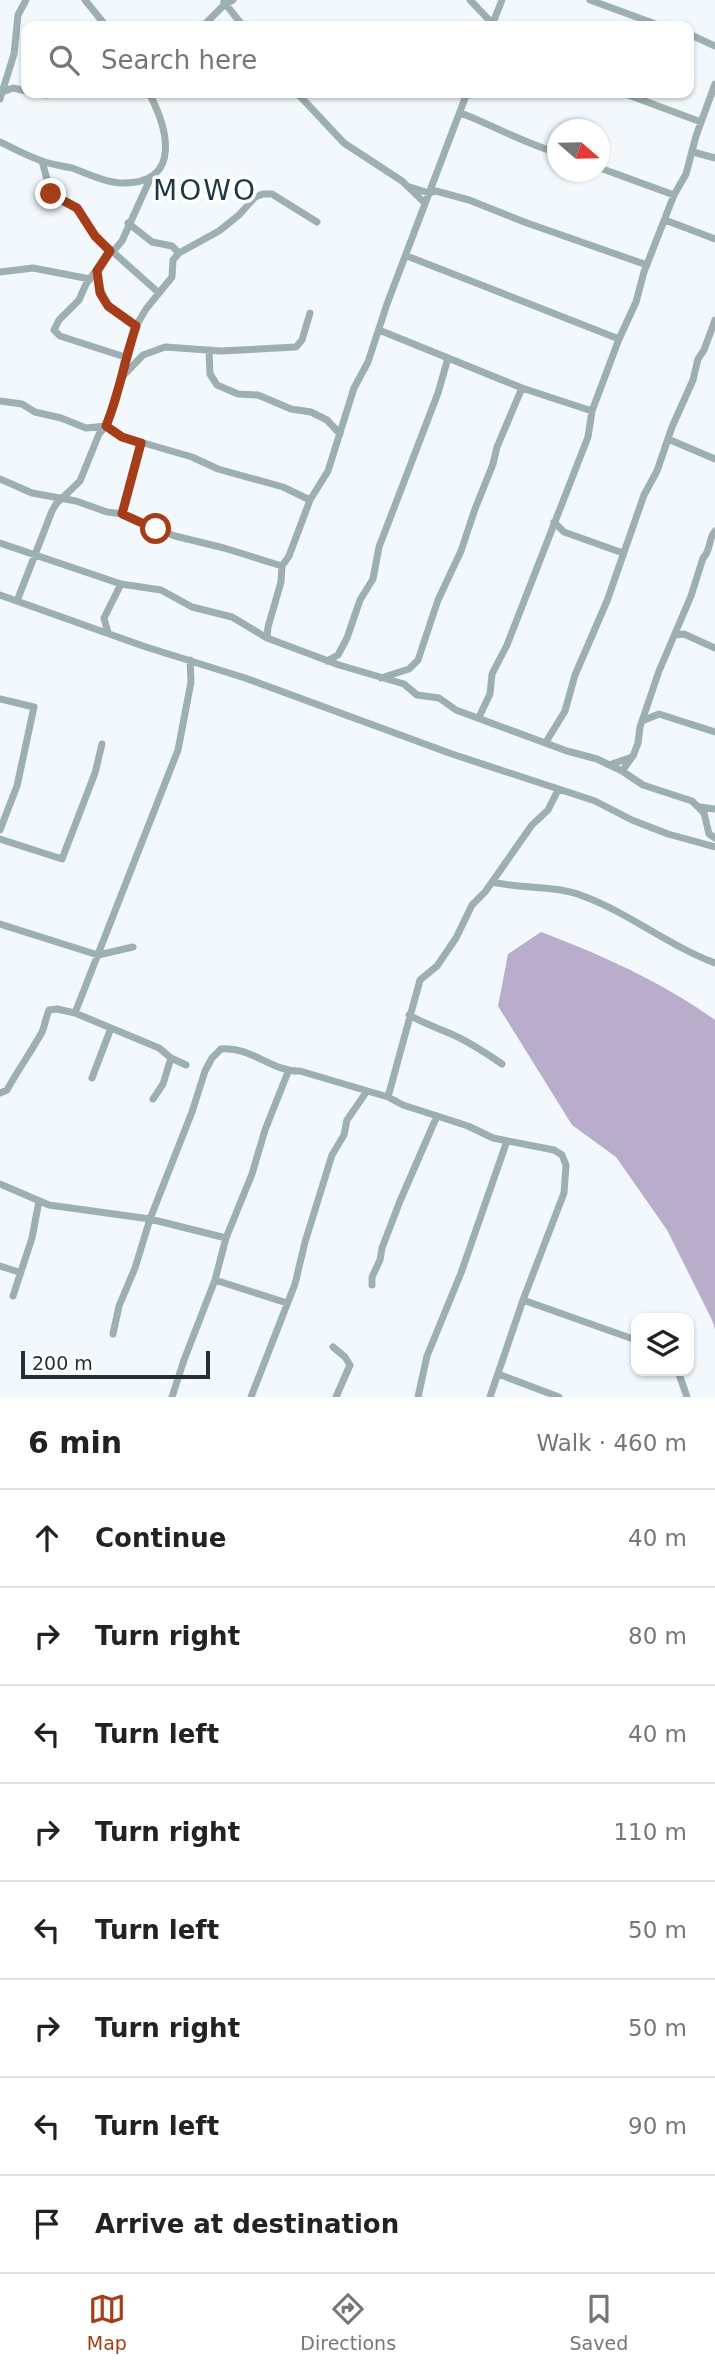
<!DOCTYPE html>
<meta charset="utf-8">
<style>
body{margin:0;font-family:"DejaVu Sans",sans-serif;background:#f2f2f2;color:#222}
.controls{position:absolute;right:21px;bottom:21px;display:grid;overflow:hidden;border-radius:14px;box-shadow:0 2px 5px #0004}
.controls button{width:63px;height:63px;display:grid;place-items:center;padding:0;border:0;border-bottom:2px solid #e0e0e0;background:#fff;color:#222;font:35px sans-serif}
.compass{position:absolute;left:547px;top:119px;width:63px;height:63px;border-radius:50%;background:#fff;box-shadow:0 2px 5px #0004;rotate:110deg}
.scale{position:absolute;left:21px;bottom:18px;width:189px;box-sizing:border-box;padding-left:7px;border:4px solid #232f37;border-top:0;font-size:19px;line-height:24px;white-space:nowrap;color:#232f37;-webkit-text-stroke:5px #fff;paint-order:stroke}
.stop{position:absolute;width:21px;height:21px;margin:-16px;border:5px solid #a53e18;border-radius:50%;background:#fff}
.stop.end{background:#a53e18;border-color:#fff;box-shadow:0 2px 7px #0008}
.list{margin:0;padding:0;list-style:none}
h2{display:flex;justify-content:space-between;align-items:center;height:91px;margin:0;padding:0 28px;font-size:30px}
h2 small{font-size:23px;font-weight:400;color:#767676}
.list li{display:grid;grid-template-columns:46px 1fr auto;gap:21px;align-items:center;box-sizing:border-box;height:98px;padding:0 28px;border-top:2px solid #e0e0e0}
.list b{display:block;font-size:26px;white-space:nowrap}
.list em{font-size:23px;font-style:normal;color:#767676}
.icon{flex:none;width:38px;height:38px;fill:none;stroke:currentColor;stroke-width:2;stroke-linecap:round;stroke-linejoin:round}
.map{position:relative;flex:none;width:715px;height:1397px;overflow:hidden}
.search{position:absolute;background:#fff;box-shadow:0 2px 5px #0004;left:21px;right:21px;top:21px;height:77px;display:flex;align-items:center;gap:18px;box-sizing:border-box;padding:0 24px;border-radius:14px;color:#767676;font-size:26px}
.sheet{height:875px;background:#fff}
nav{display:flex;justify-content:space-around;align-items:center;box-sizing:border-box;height:98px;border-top:2px solid #e0e0e0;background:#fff;font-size:19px;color:#767676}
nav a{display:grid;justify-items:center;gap:4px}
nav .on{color:#a53e18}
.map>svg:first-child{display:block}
</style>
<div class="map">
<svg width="715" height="1397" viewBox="0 0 715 1397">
<rect width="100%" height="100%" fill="#f2f8fc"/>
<!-- forest -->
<path fill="#b8adcb" d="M541,932C602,955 662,982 715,1020V1329L712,1320L667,1230L616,1157L572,1125L498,1006L508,954Z"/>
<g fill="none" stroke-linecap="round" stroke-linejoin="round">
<!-- minor -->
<path stroke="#9eafb1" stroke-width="7" d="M85,0L106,26
M470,0L492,23
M590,0L661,26
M224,2L243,26
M492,25L502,0
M203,26L225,4L233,0
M689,34L715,46
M2,92L13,88L26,91
M33,93L46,95L56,93
M297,93L344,143L402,181L425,203
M623,93L701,122
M0,99L14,54L18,15L26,0
M461,113C494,126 524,143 558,153
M0,142C15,149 29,157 45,162C54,165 63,166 72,168C89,174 106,183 124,183C183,183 167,127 149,93
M693,152L715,158
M42,161L51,194L77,208L95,236L159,293
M600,168L674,195
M410,187L429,193L436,191L469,200L527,223L647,265
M665,220L715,239
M128,223L152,242L172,246L179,253
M407,256L619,339
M97,271C102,305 108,307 136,326
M0,272L33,268L90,279
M379,330L522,388L592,411
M209,350L210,374L217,385L238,394L258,395L291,409L311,412L327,420L340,434
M125,357L60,336L54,330L59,320L79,300L86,284L110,251L115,249L122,241L151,177
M122,377L143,355L165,347L221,351L296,347L302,340L310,313
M0,401L22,404L35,412L61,418L86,428L106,426L123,437L192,457L218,469L283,487L310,500
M668,439L715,459
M0,479L32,493L76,501L107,512L122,514L137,522L175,536L224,548L282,566
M122,514L141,443
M554,522L564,532L623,553
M0,543L121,584L161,590L192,607L232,617L267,638L339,665L404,684L417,695L439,698L456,710L567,751L597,759L622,771L643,785L692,801L704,813L709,834L715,838
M0,595L143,646L245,678L452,754L595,801L632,820L668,834L715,847
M17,601L52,511L56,504L80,481L99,434L106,426L116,401L125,357L136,326L146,309L172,277L173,260L179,253L219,231L239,215L255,197L263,194H272L317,222
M108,633L104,618L121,584
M675,635L684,634L715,648
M267,638L268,627L281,582L282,566L289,556L310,500L328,471L354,388L368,362L387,304L467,93
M327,661L338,655L347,638L360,600L373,579L379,547L438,393L448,358
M381,678L409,669L418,660L438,600L461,551L475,509L493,464L497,447L522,388
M0,699L34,707L17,786L0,830
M479,717L490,694L492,674L507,645L588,437L592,411L619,339L636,302L644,272L674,195L686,174L696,136L715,84
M642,721L659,714L715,732
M546,742L565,711L575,675L607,601L644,495L657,471L672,427L693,380L698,359L704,350L715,320
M609,765L632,757
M622,771L633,756L638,743L640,727L659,671L691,596L703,558C711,551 708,539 715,531
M700,807L715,809
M0,839L62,859L95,773L102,744
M492,882C523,889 554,885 583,896C629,913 669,946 715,963
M0,924L98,955L133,947
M75,1013L178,750L191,682L190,660
M409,1015C423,1023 435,1027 449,1033C468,1041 486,1053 502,1064
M92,1078L111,1028
M0,1093L7,1090C18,1070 31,1052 42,1032C45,1025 46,1017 49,1010L57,1009L75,1013L159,1048L171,1058L186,1065
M388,1097L420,980L437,966L456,938L472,905L485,892L532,825L548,810L558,790
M153,1099L163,1084L171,1058
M0,1184L49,1205L150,1219L226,1238
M0,1266L19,1272
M215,1280L287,1303
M372,1285V1277L380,1260L382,1248L400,1201L437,1116
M13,1296L32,1238L39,1201
M523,1300L636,1340
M113,1334L119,1306L135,1268L150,1219L192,1112L205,1071L212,1058L221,1049C251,1046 272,1072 300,1071L388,1097L403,1105L468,1126L493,1138L554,1150L562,1155L566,1165L564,1193L523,1300L490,1397
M333,1347L345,1357L350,1365L336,1397
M678,1371L687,1397
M498,1374L559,1397
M172,1397L184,1360L215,1280L226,1238L252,1174L265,1130L288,1072
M251,1397L295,1284L305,1242L332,1155L344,1135L347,1120L367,1091
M418,1397L427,1356L461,1273L507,1141"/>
</g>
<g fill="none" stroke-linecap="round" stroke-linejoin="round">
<!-- route -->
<path stroke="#a53e18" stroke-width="9" d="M51,194L77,208L95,236L110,251L97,271L100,293L108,306L136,326C125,359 119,394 106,426L122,437L141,443L122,514L156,529"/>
</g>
<g text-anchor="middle" stroke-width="7" stroke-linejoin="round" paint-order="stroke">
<!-- quarter labels -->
<g font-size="28" letter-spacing="2" fill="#1d3748" stroke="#fff">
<text x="205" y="200">MOWO</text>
</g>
</g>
</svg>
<div class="controls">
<button><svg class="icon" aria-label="layers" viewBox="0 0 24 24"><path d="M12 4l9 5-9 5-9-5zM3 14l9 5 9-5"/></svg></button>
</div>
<svg class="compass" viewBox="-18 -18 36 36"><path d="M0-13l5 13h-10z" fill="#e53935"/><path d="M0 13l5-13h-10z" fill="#767676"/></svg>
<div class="scale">200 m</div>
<div class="stop" style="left:156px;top:529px"></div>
<div class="stop end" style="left:51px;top:194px"></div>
<div class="search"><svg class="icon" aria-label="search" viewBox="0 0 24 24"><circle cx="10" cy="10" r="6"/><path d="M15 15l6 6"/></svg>Search here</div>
</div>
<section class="sheet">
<h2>6 min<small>Walk · 460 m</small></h2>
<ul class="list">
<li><svg class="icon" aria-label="ahead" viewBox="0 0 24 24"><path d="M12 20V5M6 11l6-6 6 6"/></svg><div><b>Continue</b></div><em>40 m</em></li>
<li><svg class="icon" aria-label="right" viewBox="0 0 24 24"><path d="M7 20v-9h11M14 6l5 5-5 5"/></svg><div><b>Turn right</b></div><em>80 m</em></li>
<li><svg class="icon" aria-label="left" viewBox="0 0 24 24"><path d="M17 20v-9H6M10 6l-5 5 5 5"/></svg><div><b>Turn left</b></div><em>40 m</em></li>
<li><svg class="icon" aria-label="right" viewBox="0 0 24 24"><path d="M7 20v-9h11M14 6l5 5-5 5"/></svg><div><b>Turn right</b></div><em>110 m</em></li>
<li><svg class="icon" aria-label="left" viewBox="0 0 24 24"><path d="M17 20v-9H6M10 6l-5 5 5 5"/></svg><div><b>Turn left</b></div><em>50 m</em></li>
<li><svg class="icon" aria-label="right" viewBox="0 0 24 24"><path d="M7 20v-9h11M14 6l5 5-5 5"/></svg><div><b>Turn right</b></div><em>50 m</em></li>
<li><svg class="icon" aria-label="left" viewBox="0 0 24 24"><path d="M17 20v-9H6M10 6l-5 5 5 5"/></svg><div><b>Turn left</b></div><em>90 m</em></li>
<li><svg class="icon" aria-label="arrive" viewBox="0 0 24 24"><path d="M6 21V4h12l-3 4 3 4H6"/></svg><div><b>Arrive at destination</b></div></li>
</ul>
</section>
<nav>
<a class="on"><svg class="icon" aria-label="map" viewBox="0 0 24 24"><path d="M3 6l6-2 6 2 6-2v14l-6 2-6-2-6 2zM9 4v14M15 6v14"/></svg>Map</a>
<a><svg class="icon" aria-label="directions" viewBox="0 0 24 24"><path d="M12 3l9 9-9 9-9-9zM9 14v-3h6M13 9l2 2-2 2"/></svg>Directions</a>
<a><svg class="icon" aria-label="saved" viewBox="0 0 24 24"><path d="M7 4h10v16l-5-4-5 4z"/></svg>Saved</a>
</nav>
